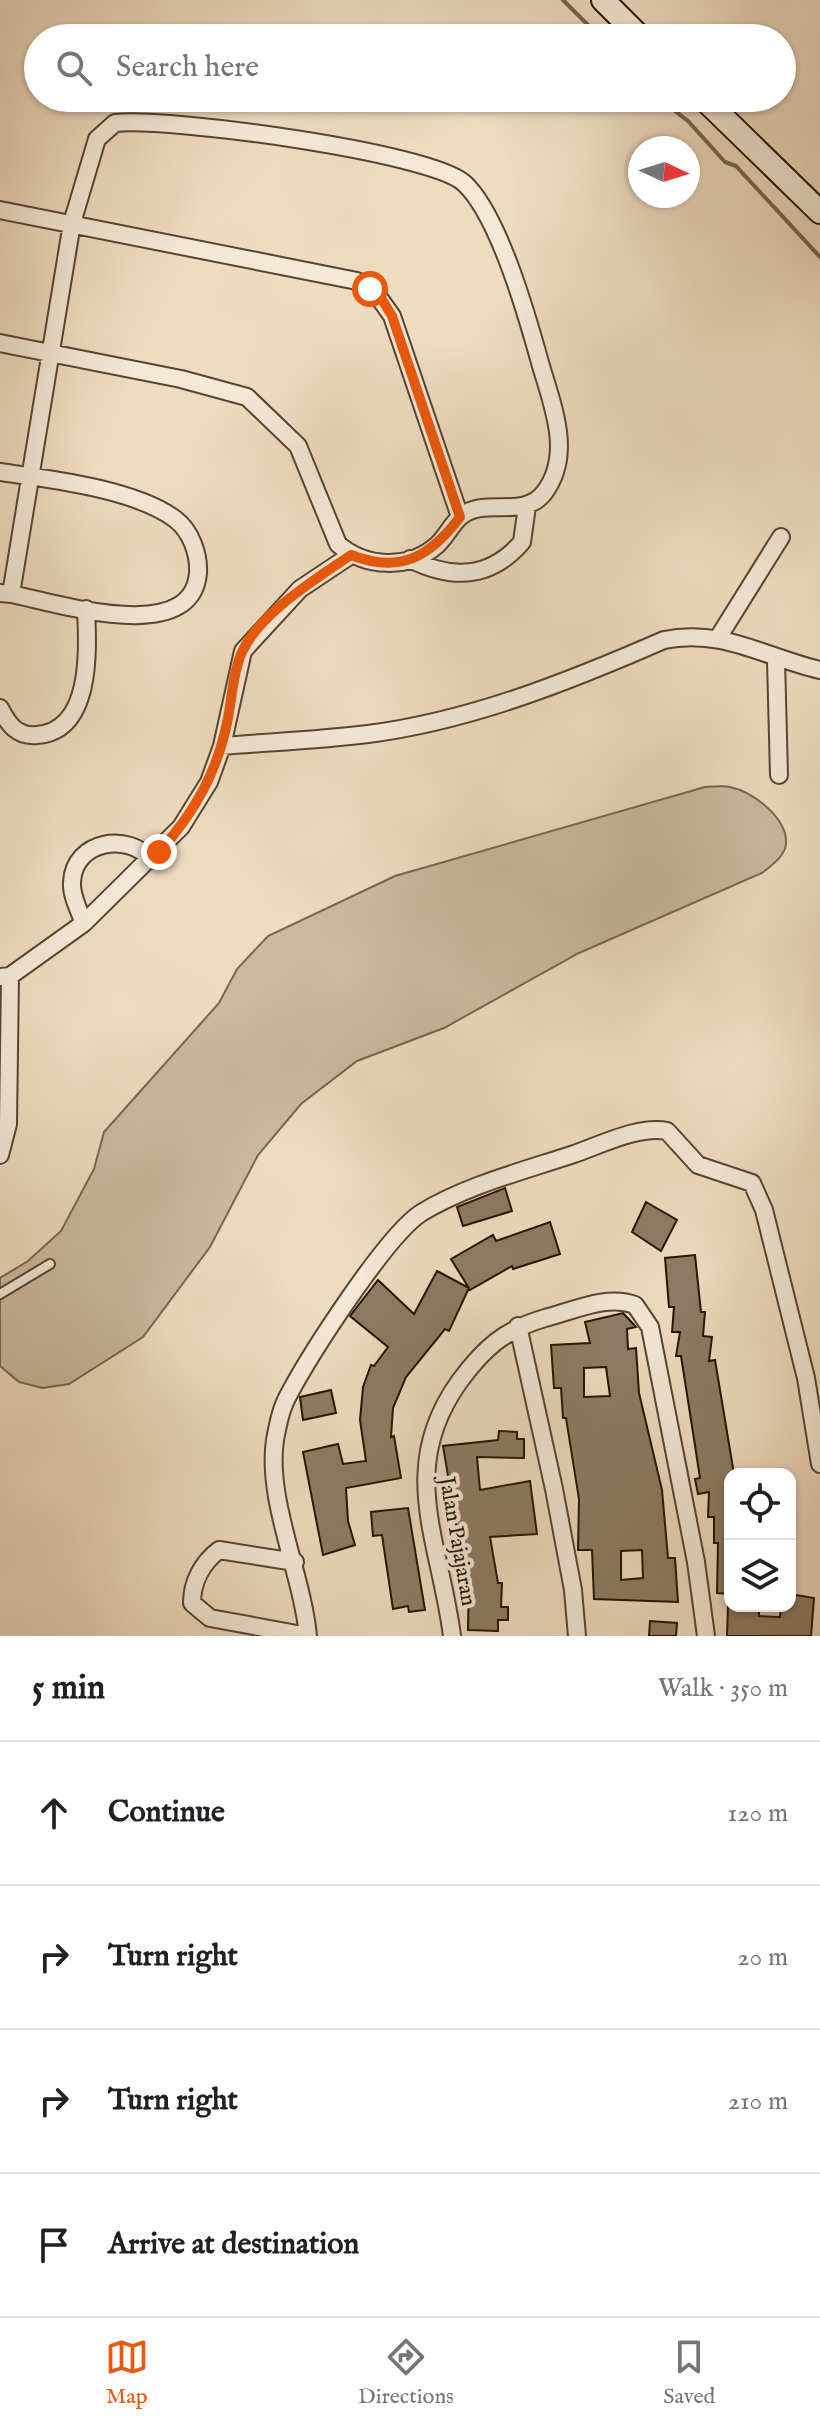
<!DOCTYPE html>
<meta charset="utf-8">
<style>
body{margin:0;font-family:"IM FELL English",serif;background:#f6f6f6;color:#202124}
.controls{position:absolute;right:24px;bottom:24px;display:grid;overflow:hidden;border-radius:16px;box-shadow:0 2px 6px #0004}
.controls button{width:72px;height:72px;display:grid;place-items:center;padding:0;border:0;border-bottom:2px solid #e0e0e0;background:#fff;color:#202124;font:40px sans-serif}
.compass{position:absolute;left:628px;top:136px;width:72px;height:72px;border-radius:50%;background:#fff;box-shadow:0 2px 6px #0004;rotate:94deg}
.stop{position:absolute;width:24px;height:24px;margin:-18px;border:6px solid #ea580c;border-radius:50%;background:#fff}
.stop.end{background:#ea580c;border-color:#fff;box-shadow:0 2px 8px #0008}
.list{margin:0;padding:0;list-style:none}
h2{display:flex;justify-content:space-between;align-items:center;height:104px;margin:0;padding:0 32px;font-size:34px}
h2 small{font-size:26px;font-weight:400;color:#757577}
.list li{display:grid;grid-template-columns:52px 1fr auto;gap:24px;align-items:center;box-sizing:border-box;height:144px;padding:0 32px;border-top:2px solid #e0e0e0}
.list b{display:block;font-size:30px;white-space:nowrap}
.list em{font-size:26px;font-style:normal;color:#757577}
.icon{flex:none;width:44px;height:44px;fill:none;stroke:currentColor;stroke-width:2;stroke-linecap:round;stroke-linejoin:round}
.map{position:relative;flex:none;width:820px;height:1636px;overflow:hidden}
.search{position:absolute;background:#fff;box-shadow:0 2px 6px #0004;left:24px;right:24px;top:24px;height:88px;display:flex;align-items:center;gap:20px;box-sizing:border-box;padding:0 28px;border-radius:44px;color:#757577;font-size:30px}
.sheet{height:680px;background:#fff}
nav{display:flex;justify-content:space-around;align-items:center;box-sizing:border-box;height:112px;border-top:2px solid #e0e0e0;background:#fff;font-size:22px;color:#757577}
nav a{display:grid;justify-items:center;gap:4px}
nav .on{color:#ea580c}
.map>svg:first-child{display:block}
</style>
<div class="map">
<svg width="820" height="1636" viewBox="0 0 820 1636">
<rect width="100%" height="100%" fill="#eedbc0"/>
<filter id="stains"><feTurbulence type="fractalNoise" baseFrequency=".0025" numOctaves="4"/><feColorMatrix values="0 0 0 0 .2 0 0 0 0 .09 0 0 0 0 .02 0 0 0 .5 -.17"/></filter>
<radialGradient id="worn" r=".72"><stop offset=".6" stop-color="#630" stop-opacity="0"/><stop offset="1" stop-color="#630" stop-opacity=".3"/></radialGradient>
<!-- green -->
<path fill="#ccb9a0" stroke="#786650" stroke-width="2" d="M705,787C713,787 723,785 730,787C753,792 788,818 786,844C785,856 771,866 762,873L579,953L444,1028L357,1061L301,1104L258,1155L210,1247L143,1337L69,1384L43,1388L19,1382L0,1366V1278L28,1261L61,1231L94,1169L104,1132L219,1003L237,969L268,936L395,876Z"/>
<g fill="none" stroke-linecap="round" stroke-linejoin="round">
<!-- stream -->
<path stroke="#75624d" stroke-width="4" d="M563,0L601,38
M658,98L688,121L725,162L736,166L820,257"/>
</g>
<!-- building -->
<path fill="#8e7b64" stroke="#251301" stroke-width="2" fill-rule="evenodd" d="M505,1188L512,1211L463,1226L457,1207Z
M646,1202L677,1220L661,1251L632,1232Z
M550,1222L560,1254L513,1269L512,1266L470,1290L451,1259L493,1235L496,1241Z
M695,1255L701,1312H705L703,1336L712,1337L709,1361L715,1360L734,1474H730V1594L717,1593L718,1543H714V1517H708L709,1492L698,1494L695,1479L700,1478L694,1439L681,1356H676L680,1332H672L674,1307H669L665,1258Z
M437,1271L469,1288L449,1331L445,1329L406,1377L393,1408L391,1437L394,1436L401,1478L346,1488L348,1521L355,1545L323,1555L303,1452L338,1444L343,1464L366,1461L360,1420L363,1387L371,1365L374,1366L388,1347L350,1316L378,1280L414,1314Z
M623,1313L636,1327L627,1329L628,1349L636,1348L639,1393L662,1490L668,1558H675L678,1602L594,1599L592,1550H578L579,1499L566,1418H563L561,1388H554L551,1345L590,1343L585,1322ZM606,1367L610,1396L584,1397V1368ZM642,1550L643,1578L621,1580V1551Z
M331,1390L336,1413L303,1420L300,1397Z
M499,1431L517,1432V1439H524V1458L477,1457L480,1490L530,1481L537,1534L490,1537L498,1583H502L501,1607H508V1620H498V1631L468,1630L469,1571L464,1572L443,1446L498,1440Z
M408,1508L425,1610L409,1612L408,1606L393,1609L382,1535L373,1536L371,1512Z
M790,1594L814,1598L811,1636H727L728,1606H759V1616L780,1617L781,1606H790Z
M650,1621L677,1623L676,1636H649Z"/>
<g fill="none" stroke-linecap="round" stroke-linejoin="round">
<defs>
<path id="service" d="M0,1294L50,1264"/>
<path id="minor" d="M0,210L357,281L375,292L392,316L460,517
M0,343L181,379L247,397L298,446L338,544C365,568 409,570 437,545C446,537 451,525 460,517C484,496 523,520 544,493C573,455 553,407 541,366C528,319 499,215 464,183C430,152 167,117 115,123L97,139L72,223L11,594L0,593
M0,472C49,479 135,489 175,519C191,531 199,554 198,573C192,647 57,603 11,594
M410,559C452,580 490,579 522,542L527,506
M718,638L781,537
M776,660L779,775
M0,708C8,724 17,737 37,735C92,731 88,651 86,609
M222,746C271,742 320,740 368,734C470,721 570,681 664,640C722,628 764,657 820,670
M84,923C79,911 71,895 72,882C74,840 129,832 151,860
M0,977L10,976L84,923L181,827L209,782L222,746L243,651L300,589L351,555
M0,1155L8,1124L10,976
M518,1326L554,1489L573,1590L577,1636
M295,1562L219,1550C202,1563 192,1582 192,1603L210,1618L308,1636
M308,1636C302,1573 266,1500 275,1440C278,1424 281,1408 289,1394C311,1353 386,1236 421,1213C467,1185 523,1171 574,1154C600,1145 640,1125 667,1131L698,1165L752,1183L764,1210L806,1378L820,1464
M452,1636C440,1541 397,1469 459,1382C484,1348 504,1330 545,1318C573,1311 607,1294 635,1305L650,1327L696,1562L706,1636"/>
<path id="secondary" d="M603,0L641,38
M703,98L820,212"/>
</defs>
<!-- service casing -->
<use href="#service" stroke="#574531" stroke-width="12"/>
<!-- minor casing -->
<use href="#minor" stroke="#574531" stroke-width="20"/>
<!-- secondary casing -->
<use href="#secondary" stroke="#251301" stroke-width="26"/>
<!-- service -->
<use href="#service" stroke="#f4e8d6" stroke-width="8"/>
<!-- minor -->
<use href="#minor" stroke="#f4e8d6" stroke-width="16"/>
<!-- secondary -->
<use href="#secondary" stroke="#f4e8d6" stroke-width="22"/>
</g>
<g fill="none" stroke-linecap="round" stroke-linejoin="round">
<!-- route -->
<path stroke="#ea580c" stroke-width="10" d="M159,852C195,812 218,771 228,718C232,697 233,672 242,652C260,613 316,579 351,555C400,574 430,557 460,517L392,316L381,298L370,289"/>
</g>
<g text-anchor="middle" stroke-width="8" stroke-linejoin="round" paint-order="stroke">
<!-- street labels -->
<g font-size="22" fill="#251301" stroke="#f4e8d6">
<text transform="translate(459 1541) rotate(80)" y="8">Jalan Pajajaran</text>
</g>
</g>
<rect width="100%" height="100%" filter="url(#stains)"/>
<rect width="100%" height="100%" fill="url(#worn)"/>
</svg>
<div class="controls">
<button><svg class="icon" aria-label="locate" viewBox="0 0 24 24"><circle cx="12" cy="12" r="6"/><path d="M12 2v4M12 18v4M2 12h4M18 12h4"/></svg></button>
<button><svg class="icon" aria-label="layers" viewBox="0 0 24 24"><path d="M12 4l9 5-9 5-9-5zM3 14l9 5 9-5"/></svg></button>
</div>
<svg class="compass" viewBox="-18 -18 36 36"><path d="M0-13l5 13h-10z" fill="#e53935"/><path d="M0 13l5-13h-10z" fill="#757577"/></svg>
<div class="stop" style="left:370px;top:289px"></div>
<div class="stop end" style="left:159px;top:852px"></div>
<div class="search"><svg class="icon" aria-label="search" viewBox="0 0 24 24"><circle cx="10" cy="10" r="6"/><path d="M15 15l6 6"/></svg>Search here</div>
</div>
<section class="sheet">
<h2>5 min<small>Walk · 350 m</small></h2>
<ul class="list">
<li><svg class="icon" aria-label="ahead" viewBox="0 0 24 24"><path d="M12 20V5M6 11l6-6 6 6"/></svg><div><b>Continue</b></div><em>120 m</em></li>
<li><svg class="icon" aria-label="right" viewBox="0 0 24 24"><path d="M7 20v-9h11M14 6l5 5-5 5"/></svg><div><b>Turn right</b></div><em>20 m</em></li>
<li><svg class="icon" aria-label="right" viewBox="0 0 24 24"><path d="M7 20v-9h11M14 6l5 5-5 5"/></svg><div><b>Turn right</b></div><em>210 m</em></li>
<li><svg class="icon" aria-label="arrive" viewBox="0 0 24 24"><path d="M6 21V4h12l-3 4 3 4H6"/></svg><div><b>Arrive at destination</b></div></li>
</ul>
</section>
<nav>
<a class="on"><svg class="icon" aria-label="map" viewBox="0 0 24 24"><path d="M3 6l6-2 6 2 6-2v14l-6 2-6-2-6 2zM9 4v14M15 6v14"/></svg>Map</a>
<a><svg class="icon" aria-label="directions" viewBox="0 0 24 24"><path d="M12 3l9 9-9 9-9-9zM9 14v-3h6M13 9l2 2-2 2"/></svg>Directions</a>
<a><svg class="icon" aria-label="saved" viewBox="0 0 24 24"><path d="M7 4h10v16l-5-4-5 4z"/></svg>Saved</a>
</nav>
